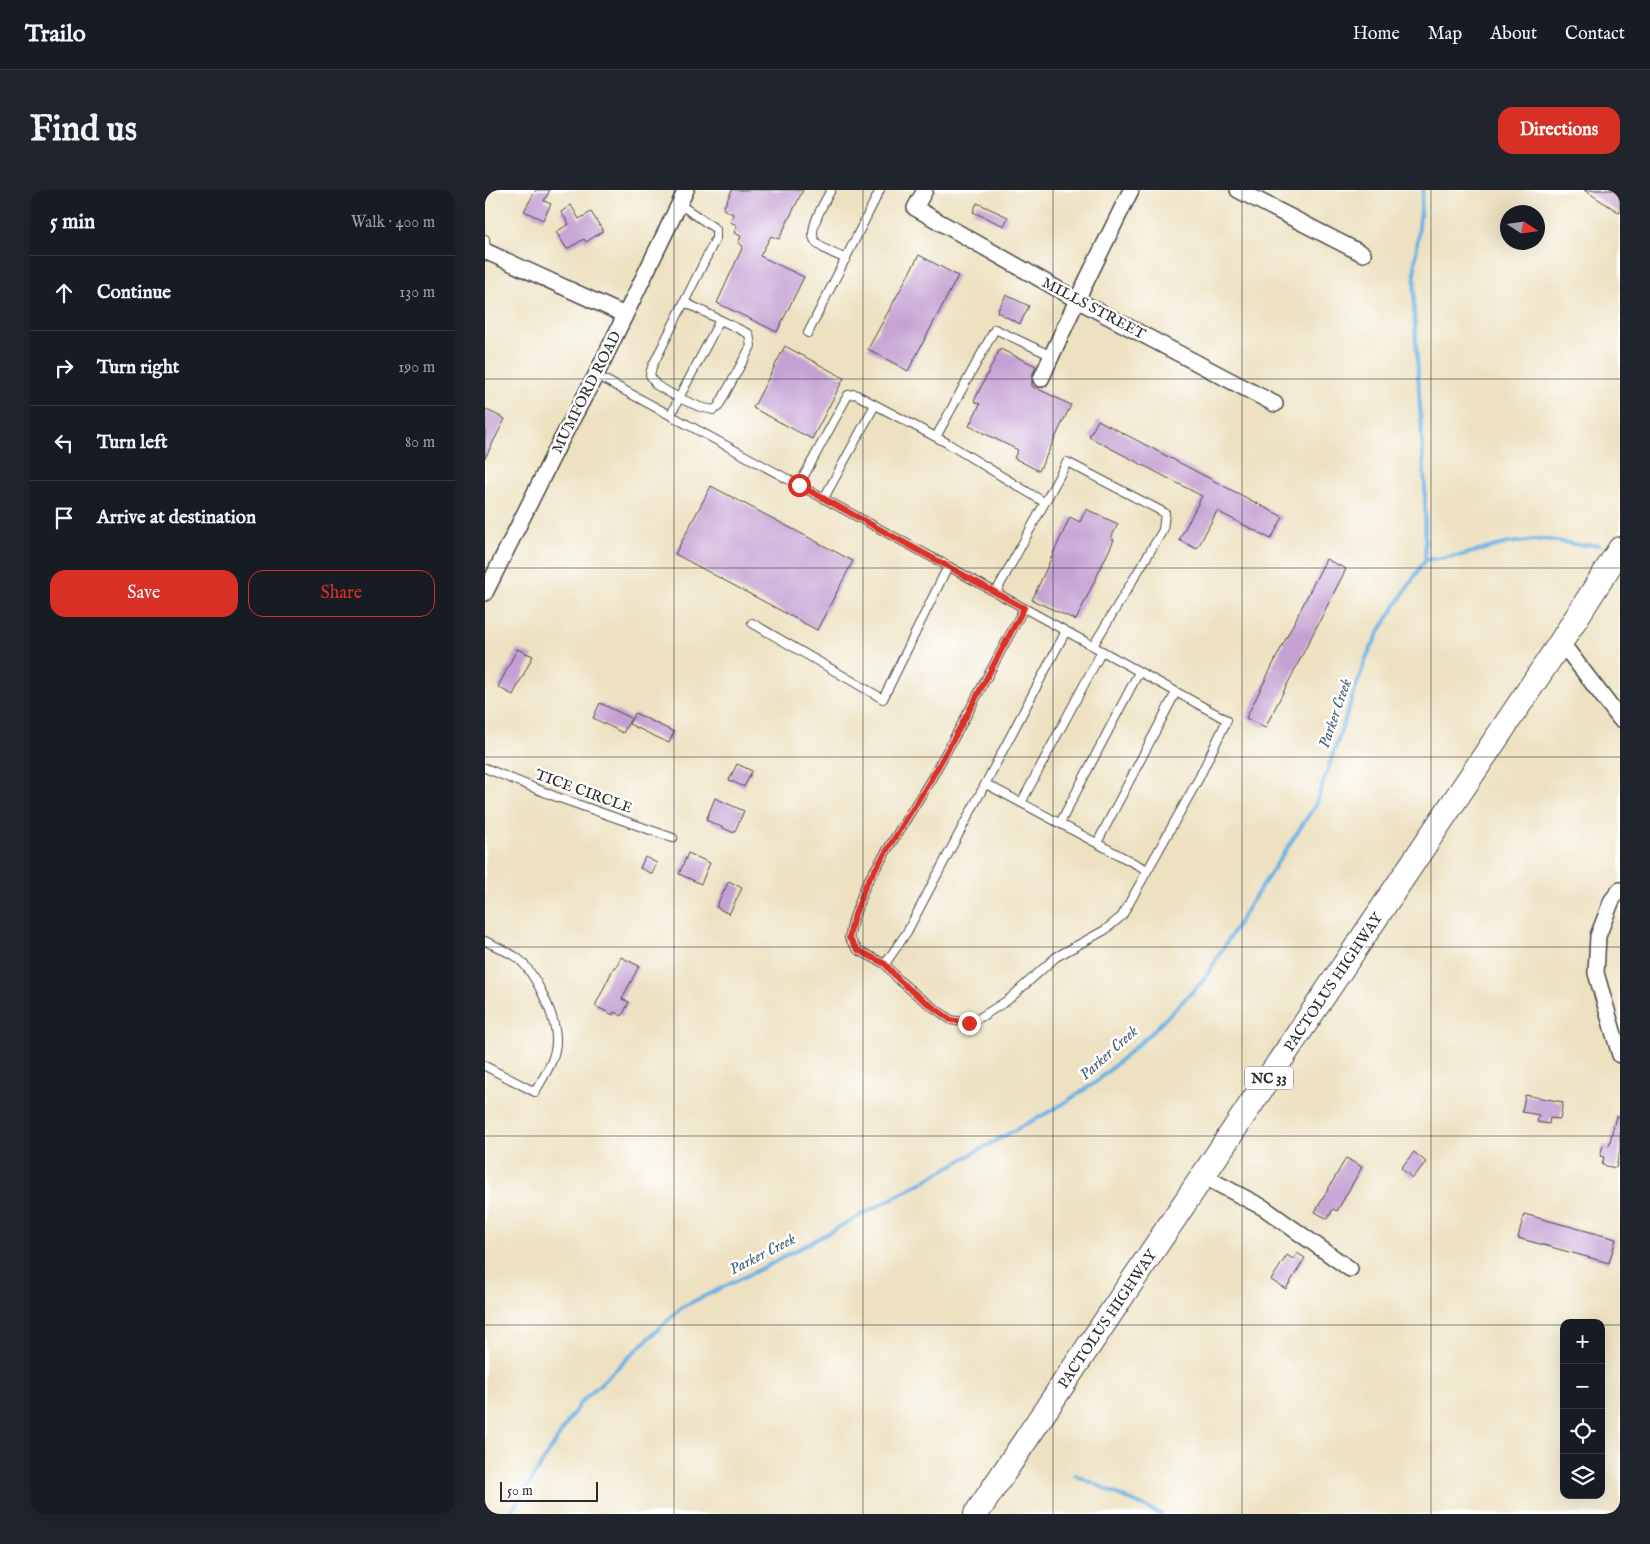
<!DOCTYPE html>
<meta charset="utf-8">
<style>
body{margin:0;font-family:"IM FELL English",serif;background:#20242c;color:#f1f3f6}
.controls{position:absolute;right:15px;bottom:15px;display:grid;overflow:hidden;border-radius:10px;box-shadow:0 5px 20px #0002}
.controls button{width:45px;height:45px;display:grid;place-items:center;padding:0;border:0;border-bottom:1px solid #363941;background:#171b24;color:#f1f3f6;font:25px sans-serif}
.compass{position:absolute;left:1015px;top:15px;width:45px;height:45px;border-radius:50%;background:#171b24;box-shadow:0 5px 20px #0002;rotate:102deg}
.scale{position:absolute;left:15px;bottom:12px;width:98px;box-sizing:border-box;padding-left:5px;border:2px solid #2b2b2b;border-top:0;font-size:14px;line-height:18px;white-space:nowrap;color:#2b2b2b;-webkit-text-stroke:4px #fff;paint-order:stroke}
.stop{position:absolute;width:15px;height:15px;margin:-11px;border:4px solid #d93025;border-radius:50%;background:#fff}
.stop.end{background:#d93025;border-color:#fff;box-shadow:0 1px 5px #0008}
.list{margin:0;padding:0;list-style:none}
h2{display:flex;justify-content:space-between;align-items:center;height:65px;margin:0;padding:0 20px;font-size:21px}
h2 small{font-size:16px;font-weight:400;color:#9ea1a6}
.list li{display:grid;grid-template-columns:32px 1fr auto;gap:15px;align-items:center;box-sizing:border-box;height:75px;padding:0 20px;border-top:1px solid #363941}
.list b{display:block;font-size:19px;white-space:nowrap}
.list em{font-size:16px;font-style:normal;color:#9ea1a6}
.actions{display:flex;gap:10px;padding:15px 20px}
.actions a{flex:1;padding:11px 0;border:1px solid #d93025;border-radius:15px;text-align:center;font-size:18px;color:#d93025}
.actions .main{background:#d93025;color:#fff}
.icon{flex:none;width:28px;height:28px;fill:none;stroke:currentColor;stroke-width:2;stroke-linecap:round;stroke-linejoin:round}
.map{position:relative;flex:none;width:1135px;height:1324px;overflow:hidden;border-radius:15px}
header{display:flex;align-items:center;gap:30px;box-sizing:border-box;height:70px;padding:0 25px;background:#171b24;border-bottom:1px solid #363941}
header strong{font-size:24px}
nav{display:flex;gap:28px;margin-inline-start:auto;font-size:18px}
.intro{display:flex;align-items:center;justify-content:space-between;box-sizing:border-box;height:120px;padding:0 30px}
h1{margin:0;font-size:35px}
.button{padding:12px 22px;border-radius:15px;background:#d93025;color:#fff;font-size:18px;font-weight:700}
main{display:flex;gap:30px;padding:0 30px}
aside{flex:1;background:#171b24;border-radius:15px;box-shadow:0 5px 20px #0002}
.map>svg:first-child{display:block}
</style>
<header>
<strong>Trailo</strong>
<nav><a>Home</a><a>Map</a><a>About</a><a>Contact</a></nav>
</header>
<div class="intro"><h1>Find us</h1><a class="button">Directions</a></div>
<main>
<aside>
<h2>5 min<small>Walk · 400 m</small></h2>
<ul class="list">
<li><svg class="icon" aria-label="ahead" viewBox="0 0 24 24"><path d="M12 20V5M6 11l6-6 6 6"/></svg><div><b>Continue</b></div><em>130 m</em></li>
<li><svg class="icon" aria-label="right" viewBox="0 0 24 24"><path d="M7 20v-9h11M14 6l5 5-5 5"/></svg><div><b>Turn right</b></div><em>190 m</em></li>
<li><svg class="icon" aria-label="left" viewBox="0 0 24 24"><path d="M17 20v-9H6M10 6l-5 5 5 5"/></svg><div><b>Turn left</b></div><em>80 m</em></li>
<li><svg class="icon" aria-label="arrive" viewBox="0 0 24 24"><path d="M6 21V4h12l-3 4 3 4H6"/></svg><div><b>Arrive at destination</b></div></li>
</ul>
<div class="actions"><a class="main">Save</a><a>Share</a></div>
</aside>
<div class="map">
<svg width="1135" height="1324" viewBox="0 0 1135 1324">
<rect width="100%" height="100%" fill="#fff"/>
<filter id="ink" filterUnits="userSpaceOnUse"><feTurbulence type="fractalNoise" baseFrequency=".02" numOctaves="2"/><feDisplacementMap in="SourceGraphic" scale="10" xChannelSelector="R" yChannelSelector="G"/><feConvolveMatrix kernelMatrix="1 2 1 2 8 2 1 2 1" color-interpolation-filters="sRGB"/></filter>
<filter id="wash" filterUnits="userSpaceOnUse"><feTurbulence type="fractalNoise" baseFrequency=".0096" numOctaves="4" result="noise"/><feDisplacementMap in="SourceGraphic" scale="20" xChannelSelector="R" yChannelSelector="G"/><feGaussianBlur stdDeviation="1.12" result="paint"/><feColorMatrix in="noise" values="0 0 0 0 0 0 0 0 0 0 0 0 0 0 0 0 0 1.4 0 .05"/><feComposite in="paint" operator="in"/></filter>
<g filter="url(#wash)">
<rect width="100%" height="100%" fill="#ede1c1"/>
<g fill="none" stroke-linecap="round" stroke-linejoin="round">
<!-- stream -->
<path stroke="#6fb2e4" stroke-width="4" d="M938,0L930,74L929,120L940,297V370
M590,1285L676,1324
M25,1324L95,1213L197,1117L282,1076L434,994L519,946L573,917L611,892L666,843L718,791L764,716L831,614L881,468L895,440L940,370L977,365L1023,353L1059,349L1094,355H1114"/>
</g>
<g id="blocks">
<!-- building -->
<path fill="#c5a1d3" d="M51,0H65L59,11L66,14L58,30L39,21Z
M247,0H318L294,49L286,46L275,66L319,87L292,142L232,113L258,56L253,53L256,46L249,43L252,35L245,32L248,24L238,19Z
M1099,0H1135V23Z
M492,13L523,27L519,36L488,22Z
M86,15L94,29L106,22L118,41L101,52L99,49L82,59L71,42L84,34L76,22Z
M434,65L473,86L423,181L383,159Z
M521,105L544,116L535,134L512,122Z
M300,156L359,188L327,249L268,218Z
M515,159L551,176L547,186V196L586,215L554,281L529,268L533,260L484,236L495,214L489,211Z
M0,219L20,229L0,268Z
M613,230L798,327L786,349L732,321L712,359L694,350L717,306L604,247Z
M226,296L368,371L332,440L190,364Z
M601,319L633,334L626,348L629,350L591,430L547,410L585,327L595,332Z
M841,369L861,379L780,538L761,528Z
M32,459L48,466L28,505L13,497Z
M115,513L146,528L138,543L108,528Z
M150,523L189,542L184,553L144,534Z
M252,574L267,581L259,597L244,590Z
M230,608L259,621L249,643L221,630Z
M203,663L225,673L216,694L194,684Z
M160,667L172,673L167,684L155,678Z
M244,691L257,698L244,724L231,717Z
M136,767L154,776L137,809L144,812L137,826L129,822L128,825L110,816L129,777H131Z
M1040,905L1078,912L1075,929L1065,928L1064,934L1052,932L1054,925L1037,922Z
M1131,926L1135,927V960L1131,978L1117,975L1119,967L1115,966L1118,955L1124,956Z
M929,962L941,972L927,988L916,978Z
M861,968L877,977L852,1021L848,1019L843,1029L830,1022Z
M1039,1024L1131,1049L1124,1073L1033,1048Z
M812,1063L820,1068L801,1099L786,1090L802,1065L808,1069Z"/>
</g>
</g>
<g filter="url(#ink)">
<use href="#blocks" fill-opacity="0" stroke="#484642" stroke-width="1"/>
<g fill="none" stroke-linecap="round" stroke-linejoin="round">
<defs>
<path id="service" d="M346,0C340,11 322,40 330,51C337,60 351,64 361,69
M0,49L1,61
M199,112L264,144L266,156L233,217L228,220L215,217L194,208L235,130
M323,143L395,0
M111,185L463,376L742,530L714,588L637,726L620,740L571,767L523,810L496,827L484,833L466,830L434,807L414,790L400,774L373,760L364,748L368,730L381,694L445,591L478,532L539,418
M186,225L194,208L171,195L165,185L167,177L231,48V39L194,14
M451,247L510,139L567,166
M314,295L363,205L370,204L462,253L559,312
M339,308L390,215
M511,402L582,272L680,323L678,340L608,456
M267,433L398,509L463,376
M0,578L69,606L188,648
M501,594L662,680
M536,613L617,461
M575,633L654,482
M612,653L691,502
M0,751C10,756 21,761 31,767C49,780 71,826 71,849C72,868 59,886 50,902L0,876
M400,774L422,742L581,441"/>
<path id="minor" d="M440,0L430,18L592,110L790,214
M753,0L878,64
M0,61L140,125
M556,189L592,110L646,0
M0,403L74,254L111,185L201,0
M1076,452L1135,529
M1135,700L1127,710L1113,746L1111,783L1135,865
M718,986L779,1018L865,1079"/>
<path id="primary" d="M491,1324L1076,452L1135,359"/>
</defs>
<!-- service casing -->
<use href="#service" stroke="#484642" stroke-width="10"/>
<!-- minor casing -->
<use href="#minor" stroke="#484642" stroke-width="18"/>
<!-- primary casing -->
<use href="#primary" stroke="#484642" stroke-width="26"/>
<!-- service -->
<use href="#service" stroke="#fff" stroke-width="8"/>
<!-- minor -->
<use href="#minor" stroke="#fff" stroke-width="15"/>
<!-- primary -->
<use href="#primary" stroke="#fff" stroke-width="24"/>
</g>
</g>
<g fill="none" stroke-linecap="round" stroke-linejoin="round" filter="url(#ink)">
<!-- route -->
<path stroke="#d93025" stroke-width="6" d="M314,295L539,418L478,532L445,591L381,694L368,730L364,748L373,760L400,774L414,790L434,807L466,830L484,833"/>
</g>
<!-- grid -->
<path fill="none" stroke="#2b2b2b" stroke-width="1" stroke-opacity="0.55" d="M189,0V1324M378,0V1324M568,0V1324M757,0V1324M946,0V1324M0,189H1135M0,378H1135M0,567H1135M0,757H1135M0,946H1135M0,1135H1079M1116,1135H1135"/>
<g text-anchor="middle" stroke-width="5" stroke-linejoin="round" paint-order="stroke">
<!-- shield labels -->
<rect fill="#fff" stroke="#6b6b6b" stroke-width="1" x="760" y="876.5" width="48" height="23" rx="4"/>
<g font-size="14" font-weight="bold" fill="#2b2b2b">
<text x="784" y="893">NC 33</text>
</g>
<!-- street labels -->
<g font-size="15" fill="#2b2b2b" stroke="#fff">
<text transform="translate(609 118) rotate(28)" y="5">MILLS STREET</text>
<text transform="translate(101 202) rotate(-63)" y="5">MUMFORD ROAD</text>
<text transform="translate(99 601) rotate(20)" y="5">TICE CIRCLE</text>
<text transform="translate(848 792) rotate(-56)" y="5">PACTOLUS HIGHWAY</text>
<text transform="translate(622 1129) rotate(-56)" y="5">PACTOLUS HIGHWAY</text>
</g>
<!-- water labels -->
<g font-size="16" font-style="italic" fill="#466175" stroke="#fff">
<text transform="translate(849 523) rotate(-71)" y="6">Parker Creek</text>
<text transform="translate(623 862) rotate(-42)" y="6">Parker Creek</text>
<text transform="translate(277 1063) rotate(-27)" y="6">Parker Creek</text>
</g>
</g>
</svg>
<div class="controls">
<button>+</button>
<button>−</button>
<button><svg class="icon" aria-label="locate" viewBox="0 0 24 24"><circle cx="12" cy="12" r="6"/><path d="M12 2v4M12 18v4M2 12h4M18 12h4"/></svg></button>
<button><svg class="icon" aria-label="layers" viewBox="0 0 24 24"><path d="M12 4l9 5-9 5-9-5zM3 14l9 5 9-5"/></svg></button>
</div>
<svg class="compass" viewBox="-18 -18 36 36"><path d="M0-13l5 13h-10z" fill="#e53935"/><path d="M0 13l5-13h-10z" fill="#9ea1a6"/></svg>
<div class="scale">50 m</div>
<div class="stop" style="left:314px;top:295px"></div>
<div class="stop end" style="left:484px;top:833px"></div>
</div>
</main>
